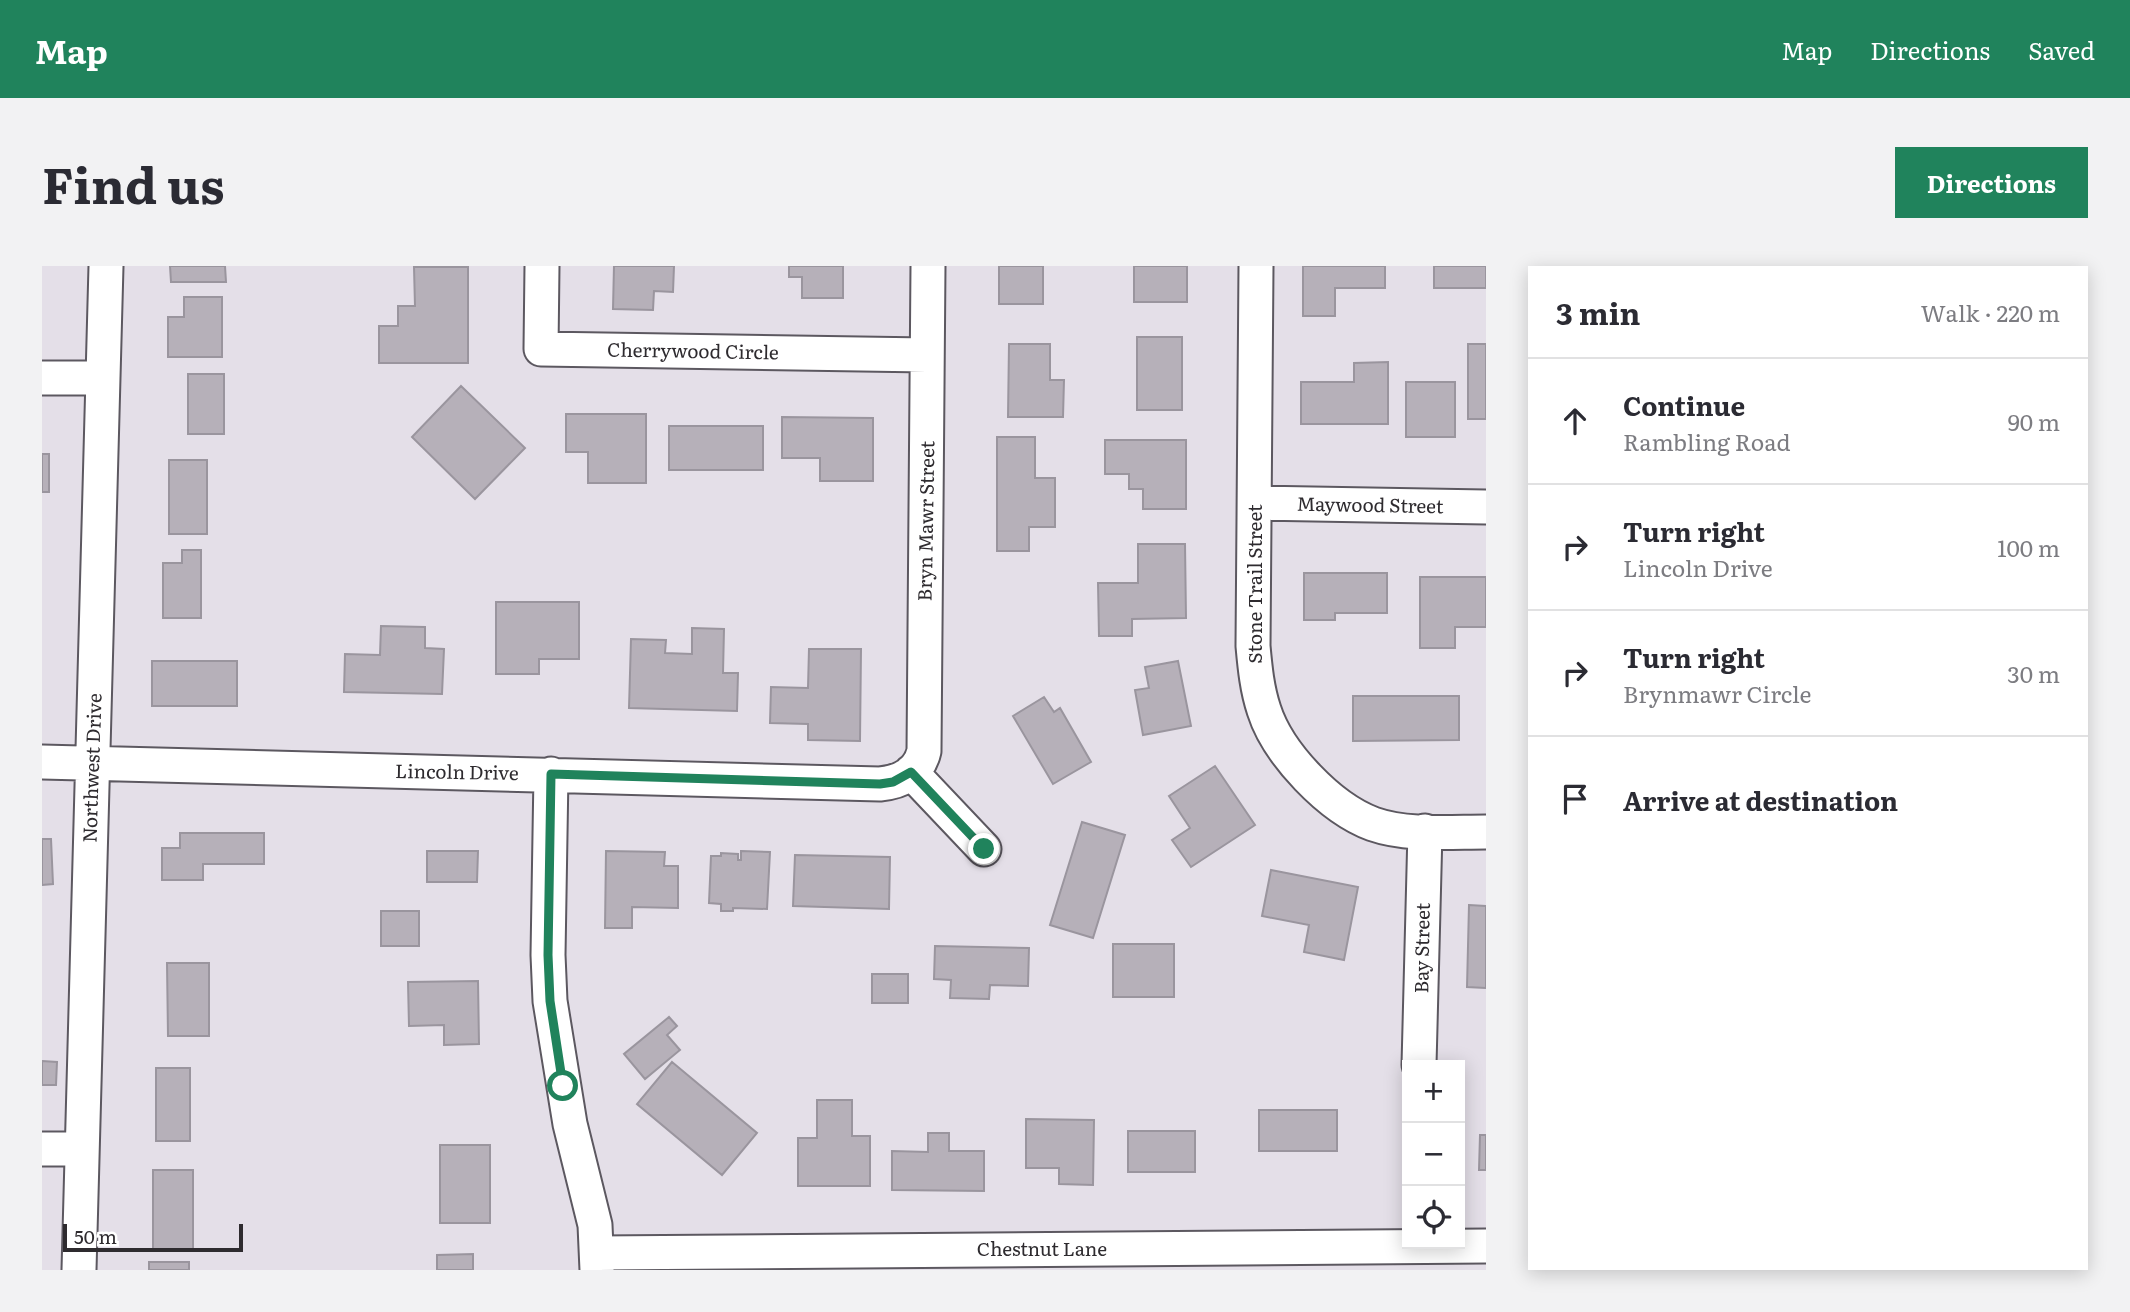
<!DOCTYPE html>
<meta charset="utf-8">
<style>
body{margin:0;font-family:Literata,serif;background:#f2f2f3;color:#2b2b33}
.controls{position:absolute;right:21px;bottom:21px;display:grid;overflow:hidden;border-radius:0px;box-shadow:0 4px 18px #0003}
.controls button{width:63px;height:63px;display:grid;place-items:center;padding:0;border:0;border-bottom:2px solid #e1e1e2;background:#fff;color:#2b2b33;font:35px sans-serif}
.scale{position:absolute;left:21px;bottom:18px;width:180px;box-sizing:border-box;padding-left:7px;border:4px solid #2e2b2f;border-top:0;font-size:19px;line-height:24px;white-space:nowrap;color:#2e2b2f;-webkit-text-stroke:5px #fff;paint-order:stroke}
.stop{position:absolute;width:21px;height:21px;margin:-16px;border:5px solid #20835c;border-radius:50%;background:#fff}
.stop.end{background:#20835c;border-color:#fff;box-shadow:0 2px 7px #0008}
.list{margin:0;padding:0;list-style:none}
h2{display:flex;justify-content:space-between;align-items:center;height:91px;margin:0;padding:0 28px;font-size:30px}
h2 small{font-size:23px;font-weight:400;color:#7c7c81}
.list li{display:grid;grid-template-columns:46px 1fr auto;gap:21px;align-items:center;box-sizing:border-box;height:126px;padding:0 28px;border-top:2px solid #e1e1e2}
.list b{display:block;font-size:26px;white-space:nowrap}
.list p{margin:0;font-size:23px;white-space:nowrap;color:#7c7c81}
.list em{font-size:23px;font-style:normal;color:#7c7c81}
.icon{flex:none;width:38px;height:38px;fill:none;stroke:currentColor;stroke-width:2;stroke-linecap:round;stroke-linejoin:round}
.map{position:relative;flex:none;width:1444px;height:1004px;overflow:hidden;border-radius:0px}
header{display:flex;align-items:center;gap:42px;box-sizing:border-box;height:98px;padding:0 35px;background:#20835c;color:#fff}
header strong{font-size:33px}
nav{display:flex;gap:38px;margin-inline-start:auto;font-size:24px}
.intro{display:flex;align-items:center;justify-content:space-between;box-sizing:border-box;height:168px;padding:0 42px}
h1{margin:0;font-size:49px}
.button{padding:18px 32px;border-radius:0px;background:#20835c;color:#fff;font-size:24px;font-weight:700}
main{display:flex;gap:42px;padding:0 42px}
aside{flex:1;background:#fff;border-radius:0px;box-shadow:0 4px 18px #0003}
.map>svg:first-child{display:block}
</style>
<header>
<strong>Map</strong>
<nav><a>Map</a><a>Directions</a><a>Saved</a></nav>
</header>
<div class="intro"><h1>Find us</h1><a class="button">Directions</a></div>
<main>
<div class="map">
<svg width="1444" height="1004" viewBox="0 0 1444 1004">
<rect width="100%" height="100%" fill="#e4dfe8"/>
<!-- building -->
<path fill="#b6b0b9" stroke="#9a959e" stroke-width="2" d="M128,0H183L184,16H129Z
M572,0H632L631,26L612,25L611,44L571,43Z
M747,0H801V32H760V11H747Z
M957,0H1001V38H957Z
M1092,0H1145V36H1092Z
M1261,0H1343V22H1293V50H1261Z
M1392,0H1444V22H1392Z
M372,1H426V97H337V60H356V40H373Z
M142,31H180V91H126V51H142Z
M1095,71H1140V144H1095Z
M967,78H1008V114H1022L1021,151H966Z
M1426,78H1444V153H1426Z
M1346,96V158H1259V116H1312V97Z
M146,108H182V168H146Z
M1364,116H1413V171H1364Z
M419,120L483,182L433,233L370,171Z
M524,148H604V217H546V186H524Z
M740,151L831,152V215H778V192H740Z
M627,160H721V204H627Z
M955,171H993V212H1013V261H987V285H955Z
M1063,174H1144V243H1101V223H1087V208H1063Z
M0,188H7V226H0Z
M127,194H165V268H127Z
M1096,278H1143L1144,352L1090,353V370H1057L1056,317H1096Z
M140,284H159V352H121V297H140Z
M1262,307H1345V347H1293V354H1262Z
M1378,311H1444V361H1413V382H1378Z
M454,336H537V393H497V408H454Z
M339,360L383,361V382L402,383L400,428L302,426L303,388L338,389Z
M650,362L682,363L681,407H696L695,445L587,442L589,373L624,374L623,387L650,388Z
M767,383H819L818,475L766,474V458L728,457L729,421L766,422Z
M110,395H195V440H110Z
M1136,395L1149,460L1101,469L1093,424L1107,422L1103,401Z
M1311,430H1417V474L1311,475Z
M1002,431L1012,446L1018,442L1049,496L1011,518L971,450Z
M1173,500L1213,559L1149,601L1130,574L1148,562L1127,530Z
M1040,556L1083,569L1051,672L1008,659Z
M138,567H222V598H161V614H120V582H138Z
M0,573H9L11,618L0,619Z
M385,585H436L435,616H385Z
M564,585L623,586L622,600H636V642L590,641V662H563Z
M699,585L728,586L725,643L691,642V645H679V638L667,637L669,590H679V587L696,588V594H699Z
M753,589L848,591L847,643L751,640Z
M1229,604L1316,621L1302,694L1262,686L1267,659L1220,650Z
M1427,639L1444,640V722L1425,721Z
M339,645H377V680H339Z
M1071,678H1132V731H1071Z
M893,680L987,682L986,720L948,719L947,733L908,732L909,714L892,713Z
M125,697H167V770H126Z
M830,708H866V737H830Z
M436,715L437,778L402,779V759L367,760L366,716Z
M627,751L635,760L625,769L638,784L603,813L582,788Z
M0,795L15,796L14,819H0Z
M630,796L715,867L680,909L595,838Z
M114,802H148V875H114Z
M775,834H810V870H828V920H756V872H775Z
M1217,844H1295V885H1217Z
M984,853L1052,854L1051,919L1017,918V902H984Z
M1086,865H1153V906H1086Z
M886,867H907V885H942V925L850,924V885L886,886Z
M1438,869H1444V904H1437Z
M398,879H448V957H398Z
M111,904H151V983H111Z
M431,988V1004H395V989Z
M107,996H147V1004H107Z"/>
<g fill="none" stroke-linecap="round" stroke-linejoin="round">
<defs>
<path id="minor" d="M500,0L499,83L885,89
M1214,0L1211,380C1213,402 1215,423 1222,444C1236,488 1288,542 1331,558C1365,570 1408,566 1444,566
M0,112H61
M1213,237L1444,241
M0,496L838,518C859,516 877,507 882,485L886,0
M869,506L942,583
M509,508L506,689L508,735L528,858L553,959L555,1004
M1377,799L1383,565
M0,883H40
M555,987L1444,980
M37,1004L64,0"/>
</defs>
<!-- minor casing -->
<use href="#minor" stroke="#5c5860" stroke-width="37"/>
<!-- minor -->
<use href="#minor" stroke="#fff" stroke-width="33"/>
</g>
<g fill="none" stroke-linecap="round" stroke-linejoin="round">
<!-- route -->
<path stroke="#20835c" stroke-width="9" d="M521,820L508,735L506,689L509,508L838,518L851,516L869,506L942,583"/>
</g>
<g text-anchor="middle" stroke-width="6" stroke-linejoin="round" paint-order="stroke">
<!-- street labels -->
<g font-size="19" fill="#2e2b2f" stroke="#fff">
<text transform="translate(651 85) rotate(1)" y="7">Cherrywood Circle</text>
<text transform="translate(1328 239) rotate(1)" y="7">Maywood Street</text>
<text transform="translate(884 255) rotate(-89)" y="7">Bryn Mawr Street</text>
<text transform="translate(1213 318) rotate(-90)" y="7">Stone Trail Street</text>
<text transform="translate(50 502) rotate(-88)" y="7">Northwest Drive</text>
<text transform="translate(415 506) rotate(1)" y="7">Lincoln Drive</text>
<text transform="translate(1380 682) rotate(-89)" y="7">Bay Street</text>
<text x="1000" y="990">Chestnut Lane</text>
</g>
</g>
</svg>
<div class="controls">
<button>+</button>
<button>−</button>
<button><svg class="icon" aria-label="locate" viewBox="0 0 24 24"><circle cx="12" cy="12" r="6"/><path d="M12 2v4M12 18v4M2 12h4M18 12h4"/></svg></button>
</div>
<div class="scale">50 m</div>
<div class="stop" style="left:521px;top:820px"></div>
<div class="stop end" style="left:942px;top:583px"></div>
</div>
<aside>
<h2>3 min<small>Walk · 220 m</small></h2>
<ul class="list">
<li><svg class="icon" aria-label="ahead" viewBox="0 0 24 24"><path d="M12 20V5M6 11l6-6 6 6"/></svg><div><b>Continue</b><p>Rambling Road</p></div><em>90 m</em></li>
<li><svg class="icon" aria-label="right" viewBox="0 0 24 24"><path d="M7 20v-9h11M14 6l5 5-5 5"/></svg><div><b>Turn right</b><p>Lincoln Drive</p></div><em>100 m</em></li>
<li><svg class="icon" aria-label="right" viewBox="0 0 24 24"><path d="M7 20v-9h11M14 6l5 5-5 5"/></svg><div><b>Turn right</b><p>Brynmawr Circle</p></div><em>30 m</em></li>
<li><svg class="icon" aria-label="arrive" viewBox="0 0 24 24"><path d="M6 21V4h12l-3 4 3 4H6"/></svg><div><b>Arrive at destination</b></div></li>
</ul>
</aside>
</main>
